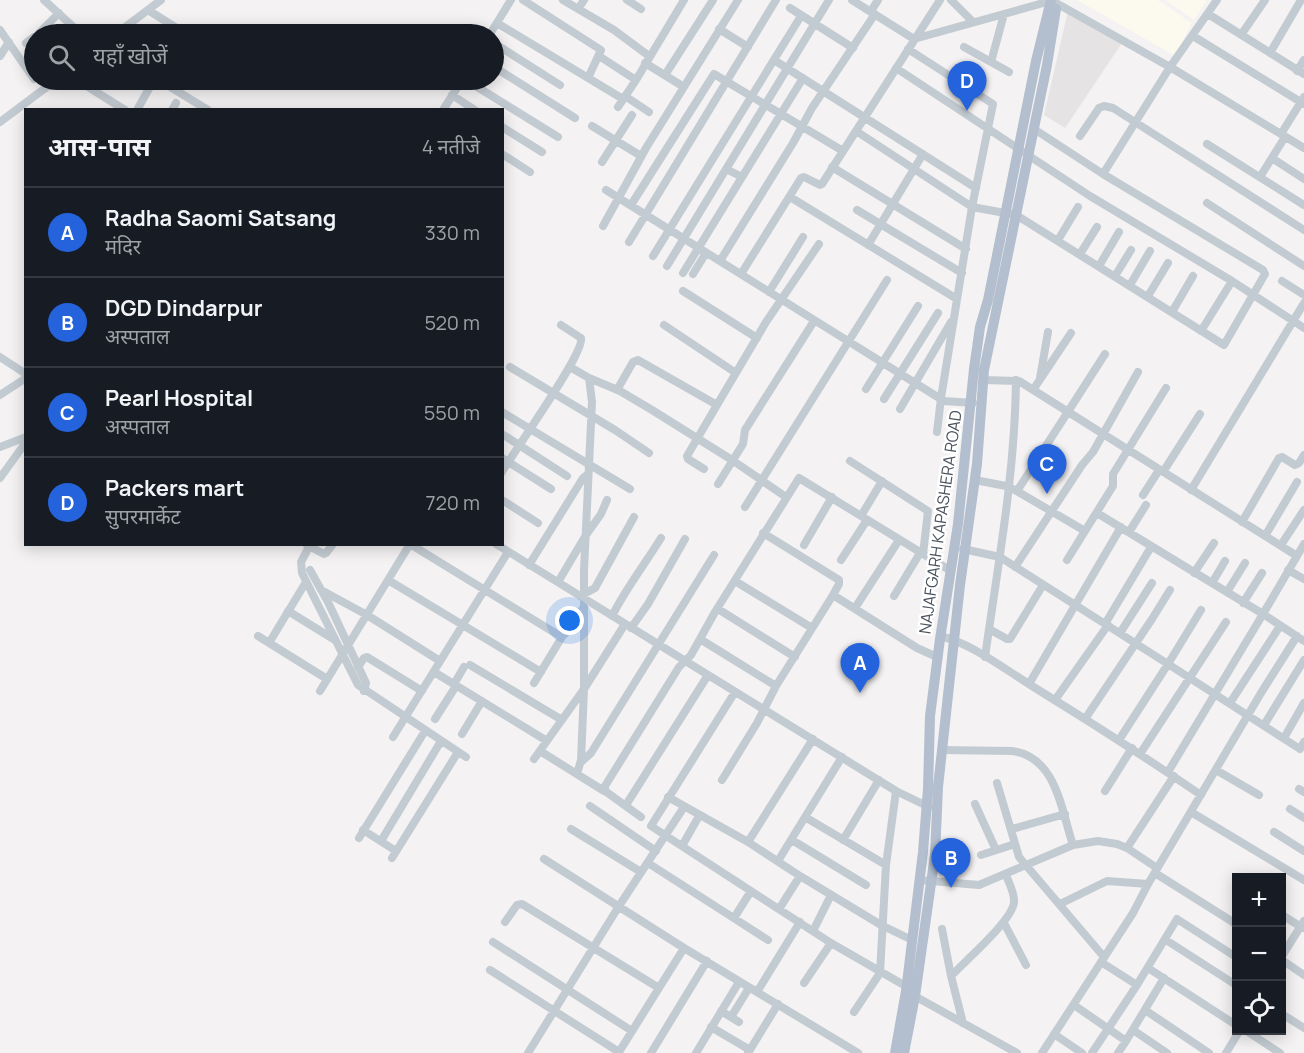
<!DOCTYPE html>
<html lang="hi">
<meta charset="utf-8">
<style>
body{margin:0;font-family:Manrope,"Noto Sans Devanagari",sans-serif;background:#242831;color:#f1f3f6}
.controls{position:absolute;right:18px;bottom:18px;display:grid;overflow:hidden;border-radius:0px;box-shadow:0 3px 15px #0003}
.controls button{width:54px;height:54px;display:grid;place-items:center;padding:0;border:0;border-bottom:2px solid #363941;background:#171b24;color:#f1f3f6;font:30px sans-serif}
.you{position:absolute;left:570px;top:621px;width:21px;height:21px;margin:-15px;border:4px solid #fff;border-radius:50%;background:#1a73e8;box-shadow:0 0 0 9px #1a73e833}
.badge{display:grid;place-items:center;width:39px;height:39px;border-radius:50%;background:#2463dc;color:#fff;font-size:20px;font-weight:700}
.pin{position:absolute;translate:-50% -50px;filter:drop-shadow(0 2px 3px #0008)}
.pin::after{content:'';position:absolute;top:32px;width:21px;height:18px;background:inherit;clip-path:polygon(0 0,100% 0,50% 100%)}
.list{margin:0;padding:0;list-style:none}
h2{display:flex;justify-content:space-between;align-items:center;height:78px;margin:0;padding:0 24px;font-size:26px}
h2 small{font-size:20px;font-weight:400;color:#9ea1a6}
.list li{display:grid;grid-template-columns:39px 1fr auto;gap:18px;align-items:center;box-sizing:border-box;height:90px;padding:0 24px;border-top:2px solid #363941}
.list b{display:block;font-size:22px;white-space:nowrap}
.list p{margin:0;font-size:20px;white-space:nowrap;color:#9ea1a6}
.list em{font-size:20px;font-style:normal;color:#9ea1a6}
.icon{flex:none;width:33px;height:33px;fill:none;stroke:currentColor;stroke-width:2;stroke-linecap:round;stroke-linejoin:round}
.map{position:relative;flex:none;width:1304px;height:1053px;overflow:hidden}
.search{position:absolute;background:#171b24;box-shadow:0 3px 15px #0003;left:24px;top:24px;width:480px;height:66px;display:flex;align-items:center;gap:15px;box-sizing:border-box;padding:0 21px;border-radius:33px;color:#9ea1a6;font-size:22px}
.panel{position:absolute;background:#171b24;box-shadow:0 3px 15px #0003;left:24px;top:108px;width:480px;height:438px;border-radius:0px}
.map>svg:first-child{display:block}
</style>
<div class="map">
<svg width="1304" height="1053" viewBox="0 0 1304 1053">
<rect width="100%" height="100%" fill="#f4f2f2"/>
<!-- commercial -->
<path fill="#fcf9ee" d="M1077,0H1158L1192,23L1175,56Z
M1165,0H1207L1194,20Z"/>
<!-- education -->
<path fill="#e5e3e3" d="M1068,11L1124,40L1065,128L1044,115Z"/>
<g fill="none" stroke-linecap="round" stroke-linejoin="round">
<!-- minor -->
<path stroke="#c3cbd2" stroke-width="8" d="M44,0L81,34
M523,0L601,50L588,78
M563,0L614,30L649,56
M627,0L641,9
M852,0L914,39L1047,2L1056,3L1170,67L1304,148
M951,0L973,22
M790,8L853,48
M578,9L584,0
M148,10L186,34
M871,11L878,0
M1208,14L1304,74
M497,23L623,99
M719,29L748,47
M0,30L34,79
M38,34L59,13
M116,34L161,0
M490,34L511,0
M1241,35L1265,0
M1193,36L1304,104
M26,43L34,37
M494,43L560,85
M964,47L1009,72
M908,49L993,104L972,207L941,398L937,432
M1270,53L1301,0
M0,56L9,42
M599,56L636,80
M774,60L976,188
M991,62L1004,14
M645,63L684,87
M494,67L575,118
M896,68L1090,196L1232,281L1304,328
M1297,71L1304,60
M665,75L713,0
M77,80L125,110
M159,80L208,110
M466,80L558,137
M452,95L475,110
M625,96L649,112
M618,107L636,80L684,0
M137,110L151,85
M172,110L176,103
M443,110L462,80
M0,122L56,80
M592,126L641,156
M502,127L542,152
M1034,129L1103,174
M856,131L972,207L1016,215L1224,345L1265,274L1263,270L1103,174L1170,67L1217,0
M1281,134L1304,97
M1080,136L1099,108L1104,106L1113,108L1304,230
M1207,144L1304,205
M502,154L530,172
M1272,158L1304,179
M602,162L632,115
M832,167L966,249
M726,169L742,177
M1260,177L1285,137
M606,190L944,401L973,403
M790,197L957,299
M1207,203L1304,266
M631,205L714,74L843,151
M857,210L962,273
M603,226L646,148L738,0
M1058,240L1078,207
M629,242L776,0
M868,245L923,154
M1080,254L1097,227
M653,256L801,16
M720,261L793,143L812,108L875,14
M667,266L829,0
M1099,266L1119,232
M683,273L803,78
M693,274L706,253
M741,274L801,178L804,177L820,185L822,184L940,0
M1115,276L1131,250
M1282,281L1304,295
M1130,285L1150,251
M683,291L757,338
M769,292L803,237
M1148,296L1168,263
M1172,312L1193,276
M664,325L736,373
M1201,331L1232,281
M0,357L26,374
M510,367L615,430L649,453
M570,367L589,378L620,391L652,410L732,460L786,497
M1040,378L1048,332
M983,380L1019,381L1297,556
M866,389L918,306
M617,390L633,362L638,360L717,405L766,322L819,244
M1033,390L1071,333
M0,395L26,378
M884,399L938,313
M900,409L951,322
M502,412L630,489
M502,434L567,476
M0,447L26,437
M502,458L551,489
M850,461L928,511L923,554
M704,469L688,459L687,456L717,405
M502,472C514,451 585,353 581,338L561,325
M1163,472L1200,414
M0,478L26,442
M975,480L1006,486L1015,490L1085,531
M718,484L743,444L745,430L814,321
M1191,490L1304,303
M1017,491L1105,354
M1143,495L1159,470
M502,500L538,523
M745,507L887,280
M1097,513L1263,614L1168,772
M861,516L882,481
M1242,522L1279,458L1282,457L1295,465L1299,463L1304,455
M1129,532L1146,505
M763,533L839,580V584L833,595
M1265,536L1297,482
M410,544L560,636L565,634L584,607
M496,544L896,791L929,807
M1304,544L1263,614L1304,641
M307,545L324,554L326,553L333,544
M804,545L832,497
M1281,545L1304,510
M309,547L301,562L302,573L358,685L466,757
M963,549L1000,557L1168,664L1201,610
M841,560L867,520
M1067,560L1113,486V474L1166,388
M529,565L583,478L588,474
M1015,567L1082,465L1093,452L1138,372
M310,570L328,602L366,683L364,691
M1288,570L1304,579
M1194,573L1214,543
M388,580L541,672
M735,581L812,628
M558,582L586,535L601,514L607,500
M1212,583L1225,561
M321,590L367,615L440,661
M1227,592L1245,563
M584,594L595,588L634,517
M894,596L920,553
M1243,603L1262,573
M855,608L899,540
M718,609L795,657
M288,611L335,640
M612,616C626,588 645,564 661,538
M1105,624L1151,547
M631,628L648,604L685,539
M989,629L1007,639H1010L1043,585
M1120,633L1152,583
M258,636L327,679
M940,636C973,644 1003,668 1032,686C1089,721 1145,757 1201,795
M700,639L776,686
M269,643L306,582
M985,657C998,564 1015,474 1016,380
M470,665L562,720
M358,667L364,658L367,657L422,691
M434,672L547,741
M534,683L562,637
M454,684L464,667
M1029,684L1121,527
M320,691L410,544
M735,692L651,826L831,943L909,988
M1055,700L1108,625
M1230,703L1280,626
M435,719L456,686
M1085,719L1152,619L1170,590
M1264,725L1304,660
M462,734L482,701
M393,737L508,552
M1284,738L1304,703
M1119,740L1168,664L1300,749L1304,742
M942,750L1012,751C1057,757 1061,810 1073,845
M540,751L604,791
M1140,754L1226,622
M534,759L584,689L625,624
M581,762L591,753L714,555
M1216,770L1259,795
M577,774L581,760L584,689V570L592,402L589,378
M722,780L757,723L776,686L833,595L917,648L937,657
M997,783L1019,857L1104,957
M1299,789L1304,792
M1105,791L1132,748
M668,797L748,842L800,876L881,925L912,940
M975,804L996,850
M626,805L708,675
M590,806L656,851
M1290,809L1304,818
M1191,812L1304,880
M641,817L605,791V786L679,667L691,655L715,612L799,478L951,571
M805,817L886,865L896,791
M571,829L641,872
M1012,829L1065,814
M363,830L396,851
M1274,832L1304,851
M359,838L425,731
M792,840L866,885
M843,840L879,780
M381,841L441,741
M748,842L813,739
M682,846L699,816
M1127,848L1174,776
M981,855L1015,844
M392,858L458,752
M544,859L684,948L858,1053
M778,861L842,757
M648,863L768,940
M934,863L966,859
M1155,873L1236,924
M919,880L979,885L1073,845L1098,841L1117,844L1127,848L1157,868
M1060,904L1107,881L1148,884
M779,909L800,876
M1282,915L1303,928
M734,918L751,891
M505,922L517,905L522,904L659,988
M1004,923L1026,965
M942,929L951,976
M813,931L831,895
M1166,940L1236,985
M493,942L632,1031
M1282,956L1304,921
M1282,960L1304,975
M1101,962L1137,985L1177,919L1236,957
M1148,968L1236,1025
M490,970L619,1052L684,948
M804,983L831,943
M757,992L800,922
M911,994L1017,1053
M1074,1005L1126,1041L1164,978
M1145,1010L1209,1053
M721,1011L739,1022
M854,1012L880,973L886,865
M1282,1014L1304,1028
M731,1017L749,988
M963,1023L951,976C965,961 1013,920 1014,902C1015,894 1009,883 1006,875
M711,1027L750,1050
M1133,1030L1167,1053
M1245,1030L1280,1053
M1054,1034L1082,1053
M528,1053L619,906L684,807
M651,1053L707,961
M696,1053L739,982
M748,1053L778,1004
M1042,1053L1133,913L1148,884L1261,693L1297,636
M1092,1053L1137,985
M1118,1053L1126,1041
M1226,1053L1240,1030"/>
<!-- major -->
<path stroke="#b3bece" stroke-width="10" d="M895,1053L906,991L923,852L928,789L930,716L940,639L958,524L974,369L980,327L988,300L1036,61L1051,0
M904,1053L915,996L935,855L938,787L960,585L977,464L984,370L1047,65L1056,9"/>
</g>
<g text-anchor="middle" stroke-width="5" stroke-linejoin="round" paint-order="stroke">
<!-- street labels -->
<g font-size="16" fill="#4a535e" stroke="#fff">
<text transform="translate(940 522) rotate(-82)" y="6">NAJAFGARH KAPASHERA ROAD</text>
</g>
</g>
</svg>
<div class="controls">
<button>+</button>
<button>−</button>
<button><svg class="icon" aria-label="locate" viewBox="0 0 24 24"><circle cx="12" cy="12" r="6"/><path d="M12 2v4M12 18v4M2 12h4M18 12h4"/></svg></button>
</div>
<div class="you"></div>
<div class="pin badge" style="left:860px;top:693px">A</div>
<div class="pin badge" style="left:951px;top:888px">B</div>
<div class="pin badge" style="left:1047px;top:494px">C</div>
<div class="pin badge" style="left:967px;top:111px">D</div>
<div class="search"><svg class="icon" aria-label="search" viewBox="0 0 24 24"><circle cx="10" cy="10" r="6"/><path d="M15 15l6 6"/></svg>यहाँ खोजें</div>
<section class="panel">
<h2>आस-पास<small>4 नतीजे</small></h2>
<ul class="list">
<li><span class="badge">A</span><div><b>Radha Saomi Satsang</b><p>मंदिर</p></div><em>330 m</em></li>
<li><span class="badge">B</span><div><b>DGD Dindarpur</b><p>अस्पताल</p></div><em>520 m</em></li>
<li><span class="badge">C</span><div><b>Pearl Hospital</b><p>अस्पताल</p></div><em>550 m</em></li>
<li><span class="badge">D</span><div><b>Packers mart</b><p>सुपरमार्केट</p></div><em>720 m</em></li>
</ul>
</section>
</div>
